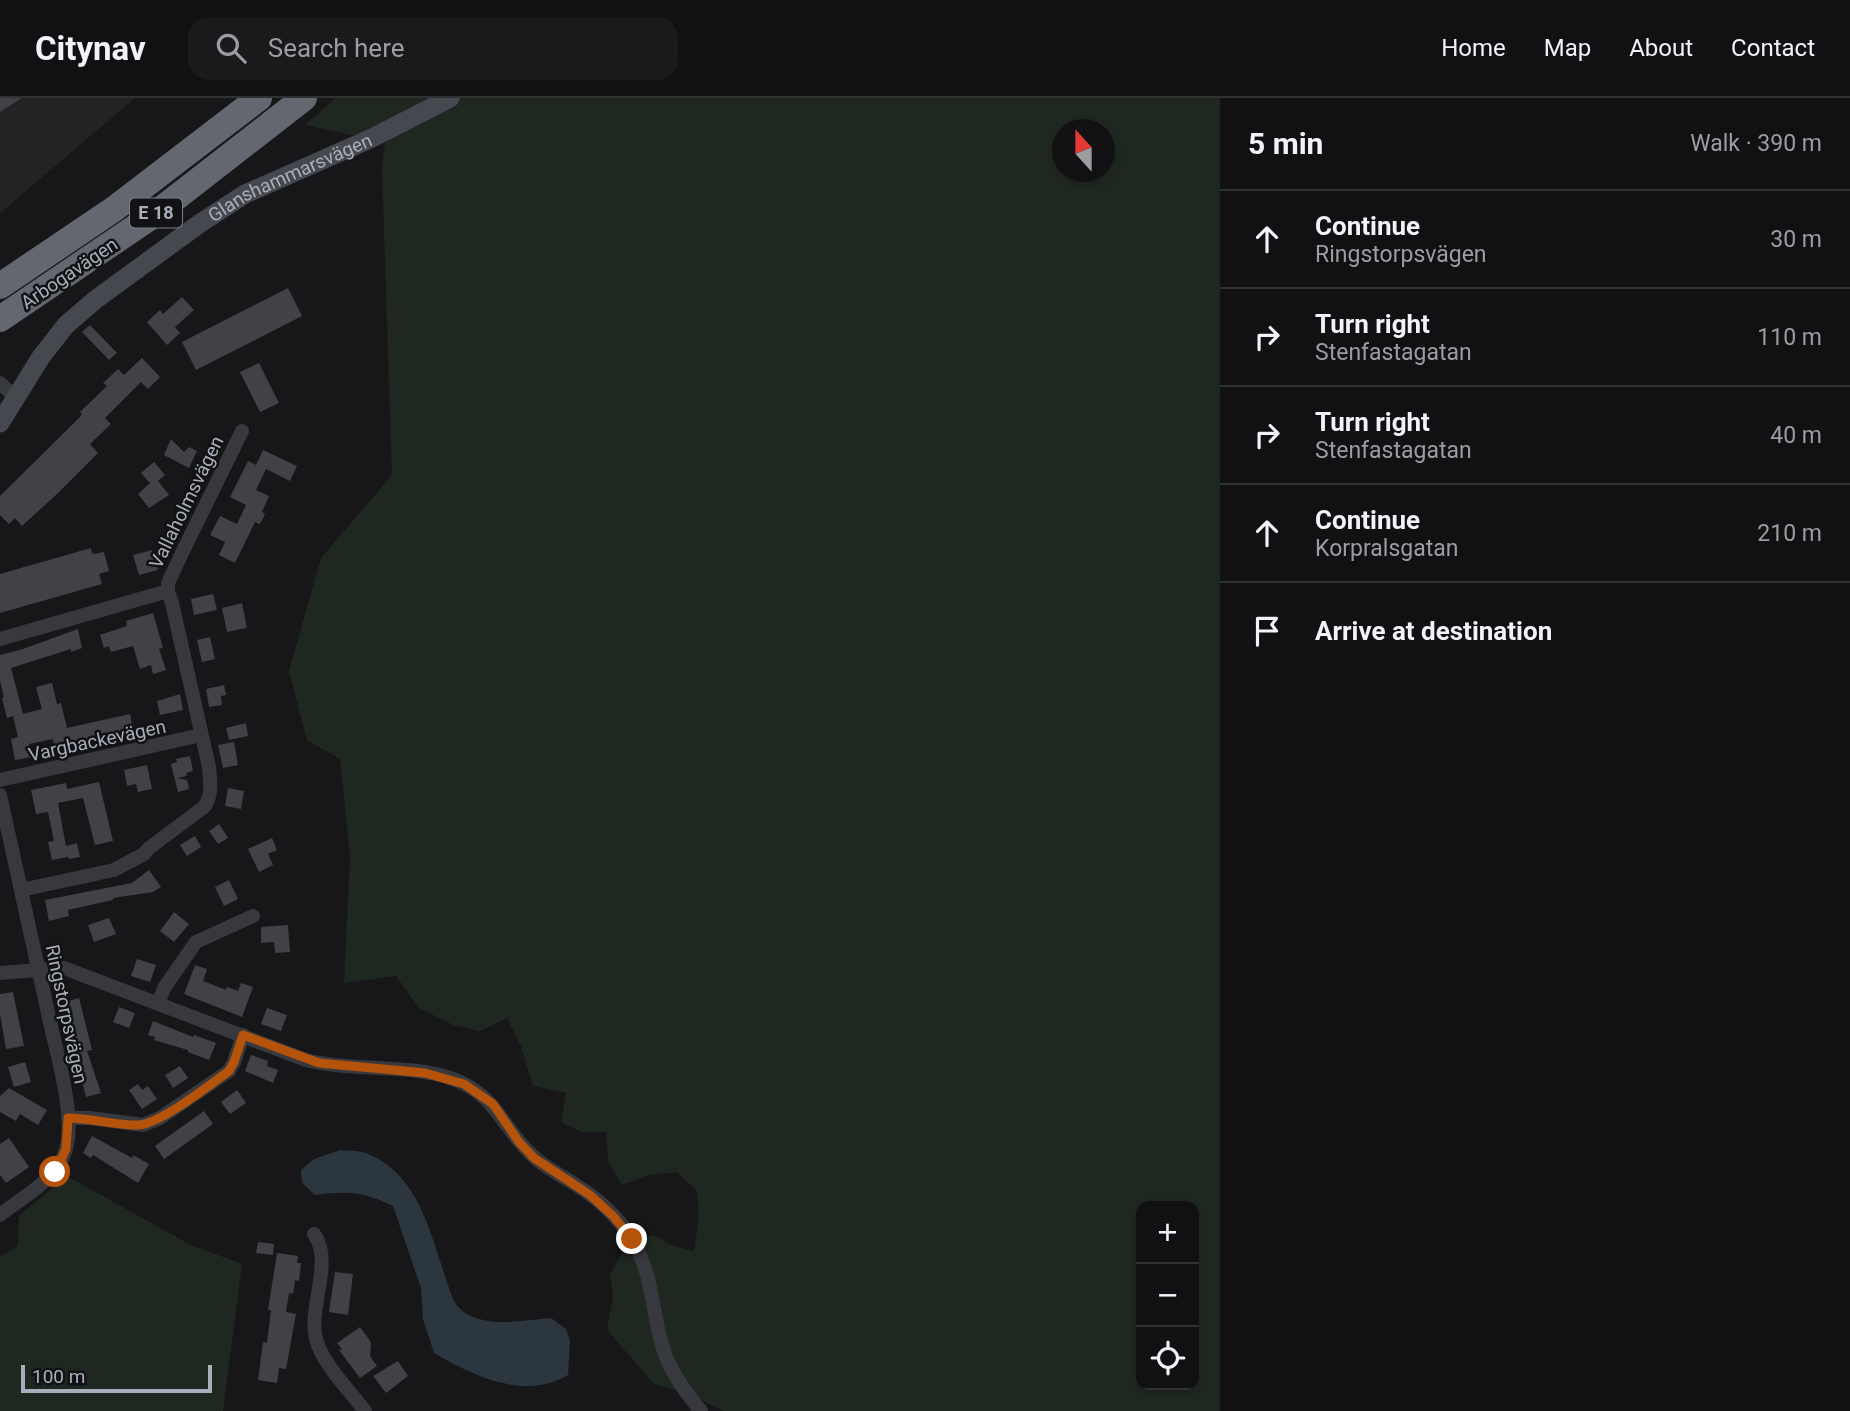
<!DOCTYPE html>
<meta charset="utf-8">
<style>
body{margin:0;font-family:Roboto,sans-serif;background:#1a1a1c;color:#f1f3f6}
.controls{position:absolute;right:21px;bottom:21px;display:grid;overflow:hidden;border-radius:14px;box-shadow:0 4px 10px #0003}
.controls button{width:63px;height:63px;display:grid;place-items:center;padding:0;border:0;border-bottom:2px solid #303133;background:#111113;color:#f1f3f6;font:35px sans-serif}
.compass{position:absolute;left:1052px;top:21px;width:63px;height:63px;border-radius:50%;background:#111113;box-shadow:0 4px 10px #0003;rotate:339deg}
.scale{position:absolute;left:21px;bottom:18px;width:191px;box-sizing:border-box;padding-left:7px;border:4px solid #a8aeba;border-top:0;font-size:19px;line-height:24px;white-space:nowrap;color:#a8aeba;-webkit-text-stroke:5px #121214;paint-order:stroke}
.stop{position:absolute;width:21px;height:21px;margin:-16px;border:5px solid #b45309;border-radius:50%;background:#fff}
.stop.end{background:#b45309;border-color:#fff;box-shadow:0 2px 7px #0008}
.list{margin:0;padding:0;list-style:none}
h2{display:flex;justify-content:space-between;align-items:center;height:91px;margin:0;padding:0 28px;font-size:30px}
h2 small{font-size:23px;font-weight:400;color:#9c9da0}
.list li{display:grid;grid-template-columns:46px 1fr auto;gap:21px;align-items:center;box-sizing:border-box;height:98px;padding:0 28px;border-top:2px solid #303133}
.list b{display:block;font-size:26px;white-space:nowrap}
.list p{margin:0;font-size:23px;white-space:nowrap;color:#9c9da0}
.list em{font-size:23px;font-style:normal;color:#9c9da0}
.icon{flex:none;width:38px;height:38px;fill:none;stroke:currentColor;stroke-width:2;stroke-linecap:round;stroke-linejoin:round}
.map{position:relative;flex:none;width:1220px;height:1313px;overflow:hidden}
header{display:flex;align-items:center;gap:42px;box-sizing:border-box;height:98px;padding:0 35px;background:#111113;border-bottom:2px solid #303133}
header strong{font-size:33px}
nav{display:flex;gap:38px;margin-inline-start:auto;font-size:24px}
.search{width:490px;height:63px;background:#1a1a1c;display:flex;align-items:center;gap:18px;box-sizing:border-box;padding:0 24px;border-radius:21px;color:#9c9da0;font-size:26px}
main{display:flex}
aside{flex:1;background:#111113}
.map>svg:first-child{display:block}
</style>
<header>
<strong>Citynav</strong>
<div class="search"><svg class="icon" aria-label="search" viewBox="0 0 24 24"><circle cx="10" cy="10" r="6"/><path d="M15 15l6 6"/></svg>Search here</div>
<nav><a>Home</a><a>Map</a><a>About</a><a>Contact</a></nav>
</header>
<main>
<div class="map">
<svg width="1220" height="1313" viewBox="0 0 1220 1313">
<rect width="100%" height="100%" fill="#171719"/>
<!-- built -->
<path fill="#232326" d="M0,0H135L0,115Z"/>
<!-- green -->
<path fill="#1f2820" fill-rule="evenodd" d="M336,0H1220V1313H724L684,1294L654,1286L607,1232L613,1198L610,1176L628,1145L654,1137L673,1148L694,1153L699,1120L697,1093L677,1074L648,1077L622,1087L608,1063L606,1034H581L561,1024L566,995L533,988L521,948L507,920L480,933L453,927L419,910L396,878L344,885L350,759L340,661L307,642L289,573L321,460L392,377L382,70L385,44L305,27ZM1062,32H1104V74H1062ZM1141,1108H1194V1287H1141Z
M67,1078L191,1147L242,1166L223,1313H0V1159L18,1148L19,1118Z"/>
<!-- water -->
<path fill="#2c363e" d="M340,1052C348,1053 358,1052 366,1055C418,1075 430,1134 446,1181C451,1195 453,1208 467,1216C492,1230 524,1222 551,1220L566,1231L570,1243L568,1277C524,1303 474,1278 434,1255L423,1221L421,1190L393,1108C361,1093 349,1093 315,1097L302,1085L301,1072L314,1061Z"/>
<!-- building -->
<path fill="#414246" d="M0,0H22L0,14Z
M288,190L302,218L196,272L182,244Z
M182,199L194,212L175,229L180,235L167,247L147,224L160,212L163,216Z
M90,227L117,255L109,262L82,234Z
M142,260L160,279L148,291L141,284L105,320L111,326L90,346L98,355L58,395L22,428L15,420L9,426L0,417V398L79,320L82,316L80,314L107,288L103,285L118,271L124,277Z
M259,265L279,305L260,314L240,274Z
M171,341L184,354L189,349L197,353L189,370L164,357Z
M263,352L297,368L290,383L266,371L256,392L269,398L262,414L265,416L260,426L255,424L235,465L219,457L225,444L210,437L220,418L237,426L246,407L230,399L248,363L256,367Z
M154,364L165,377L158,383L169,397L149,410L138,396L150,385L141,375Z
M91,450L92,455L95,456L104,454L109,473L99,476L102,486L0,515V476Z
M152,452L158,472L139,477L133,457Z
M213,496L217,512L194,517L191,501Z
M242,505L247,530L227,534L222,510Z
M153,515L163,550L159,551L166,572L153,576L151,567L140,571L133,548L111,554L109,548L104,550L100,537L127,528L126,523Z
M78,531L82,550L71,554V551L11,570L23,616L42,611L36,589L52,585L57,606L61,605L67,630L130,616L134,636L55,652L53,641L29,646L32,659L15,662L11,641L18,639L13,618L7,620L2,600L4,599L0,583V557L23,551Z
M210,539L215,561L202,564L197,542Z
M224,587L226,597L221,598L222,607L209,609L206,591Z
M180,596L183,612L160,617L157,603Z
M246,625L248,638L229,642L226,630Z
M234,644L238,667L223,670L218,647Z
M190,658L193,673L186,675L187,678L177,680L187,682L189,691L178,694L171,666L177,664L176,661Z
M147,667L152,691L138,694L136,686L127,688L124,672Z
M99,684L113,743L95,747L83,700L58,705L66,748L77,745L80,759L69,761L68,759L52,762L48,744L54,743L48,714L36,716L31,692L66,685L67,691Z
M228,690L244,693L241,711L225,708Z
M219,726L228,740L218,746L209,733Z
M195,738L201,749L187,758L180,747Z
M272,740L277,752L268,756L273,767L259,774L248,751Z
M149,772L161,789L153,794L113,800V802L68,812L69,818L49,823L45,802L132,785Z
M229,782L238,801L224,808L215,789Z
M174,814L189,826L174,844L160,833Z
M109,820L116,836L94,844L88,827Z
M288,827L290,854L275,855L274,844L261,845V829Z
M137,861L156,867L150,884L131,878Z
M195,867L207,871L203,883L226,892L227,889L238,893L241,885L253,889L242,919L184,896Z
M13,894L24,948L6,951L0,916V896Z
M79,900L92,952L87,953L101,995L86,999L62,905Z
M119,909L135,915L129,930L113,924Z
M267,910L287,917L281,933L261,926Z
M153,923L193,939L194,937L216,945L209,962L188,954V952L154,942L155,939L148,937Z
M251,957L268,963L267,968L278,972L273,985L245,973Z
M25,964L31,984L14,989L8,969Z
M180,968L188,980L173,990L165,977Z
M138,986L142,992L148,988L157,1001L142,1011L129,992Z
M9,990L47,1012L38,1027L20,1016L16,1023L0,1014V998Z
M237,992L246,1005L230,1016L221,1004Z
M204,1013L213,1026L164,1061L155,1048Z
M92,1038L132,1060L133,1057L149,1066L138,1085L93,1057L91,1060L83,1055Z
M9,1040L29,1069L6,1085L0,1077V1046Z
M258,1144L274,1146L273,1157L256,1155Z
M277,1155L298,1158L297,1165H301L299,1183L295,1182L293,1196L289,1195L286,1214L296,1216L286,1271L279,1270L277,1285L258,1282L263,1244L267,1245L271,1212H268Z
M335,1174L353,1176L348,1217L329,1214Z
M360,1229L371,1244L370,1258L377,1268L360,1280L339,1252L342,1251L337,1245Z
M398,1263L408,1278L386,1295L373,1278Z"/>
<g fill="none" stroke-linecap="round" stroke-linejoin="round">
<!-- street -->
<path stroke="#38393e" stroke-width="14" d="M0,285L16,300
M168,493V485L183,453L242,333
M0,541L168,493L172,505L209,669C210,683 213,697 204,709L149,750L144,756L114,772L21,792
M0,682L201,637
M0,697C16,769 32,842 48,915C55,950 76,1017 66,1051C57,1082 24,1098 0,1117
M0,875L64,870L306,962C354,974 406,965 453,981C497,997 502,1030 532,1057C545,1070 561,1077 576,1087C601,1102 629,1129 640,1157C653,1186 653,1219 663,1250C670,1273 685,1294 701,1313
M158,906L164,890L196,844L253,818
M68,1020H90L143,1027L160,1020L229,973L234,964L243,937
M314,1136C334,1163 308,1209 316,1241C322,1265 350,1293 365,1313"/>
<!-- secondary -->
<path stroke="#46484f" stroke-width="19" id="s1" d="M0,325L41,259L66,227L95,202L199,126L245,96L372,40L450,0"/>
<!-- highway -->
<path stroke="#636770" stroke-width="26" d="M0,188L114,111L259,0
M0,221L155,116L304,0"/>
</g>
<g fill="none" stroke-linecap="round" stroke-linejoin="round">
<!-- route -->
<path stroke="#b45309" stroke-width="9" d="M55,1074L66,1051L68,1020C92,1020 117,1028 139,1027C160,1026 211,986 229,973L234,964L243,937L319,965L425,975L464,986L493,1006L519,1044L534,1060L590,1097L613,1118L632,1141"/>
</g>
<g text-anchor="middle" stroke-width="5" stroke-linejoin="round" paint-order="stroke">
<!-- shield labels -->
<rect fill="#121214" stroke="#7b7f88" stroke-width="2" x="130" y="100.5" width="52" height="29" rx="5"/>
<g font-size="18" font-weight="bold" fill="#a8aeba">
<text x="156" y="121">E 18</text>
</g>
<!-- street labels -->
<g font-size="19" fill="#a8aeba" stroke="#121214">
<text dy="7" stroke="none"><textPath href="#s1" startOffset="388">Glanshammarsvägen</textPath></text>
<text transform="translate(69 175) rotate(-34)" y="7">Arbogavägen</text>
<text transform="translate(186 404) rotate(-64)" y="7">Vallaholmsvägen</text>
<text transform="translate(97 642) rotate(-12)" y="7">Vargbackevägen</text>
<text transform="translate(67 916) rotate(78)" y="7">Ringstorpsvägen</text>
</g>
</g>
</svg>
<div class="controls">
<button>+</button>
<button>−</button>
<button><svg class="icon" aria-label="locate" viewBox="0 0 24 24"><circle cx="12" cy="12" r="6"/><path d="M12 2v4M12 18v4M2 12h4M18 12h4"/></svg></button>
</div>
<svg class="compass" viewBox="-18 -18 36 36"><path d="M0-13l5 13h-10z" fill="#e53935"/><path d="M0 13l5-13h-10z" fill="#9c9da0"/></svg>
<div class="scale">100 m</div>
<div class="stop" style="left:55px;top:1074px"></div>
<div class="stop end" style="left:632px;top:1141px"></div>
</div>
<aside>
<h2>5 min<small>Walk · 390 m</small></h2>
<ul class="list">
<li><svg class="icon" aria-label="ahead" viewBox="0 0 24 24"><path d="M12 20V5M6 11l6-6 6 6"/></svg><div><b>Continue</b><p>Ringstorpsvägen</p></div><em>30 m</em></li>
<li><svg class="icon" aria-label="right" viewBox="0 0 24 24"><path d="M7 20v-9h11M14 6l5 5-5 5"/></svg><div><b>Turn right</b><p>Stenfastagatan</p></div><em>110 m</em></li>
<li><svg class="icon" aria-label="right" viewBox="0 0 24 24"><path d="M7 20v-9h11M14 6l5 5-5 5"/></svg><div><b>Turn right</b><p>Stenfastagatan</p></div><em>40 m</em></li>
<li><svg class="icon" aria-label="ahead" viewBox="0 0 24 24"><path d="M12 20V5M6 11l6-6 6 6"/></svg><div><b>Continue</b><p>Korpralsgatan</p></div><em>210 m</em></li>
<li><svg class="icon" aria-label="arrive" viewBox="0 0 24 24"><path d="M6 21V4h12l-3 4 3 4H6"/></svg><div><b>Arrive at destination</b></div></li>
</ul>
</aside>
</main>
